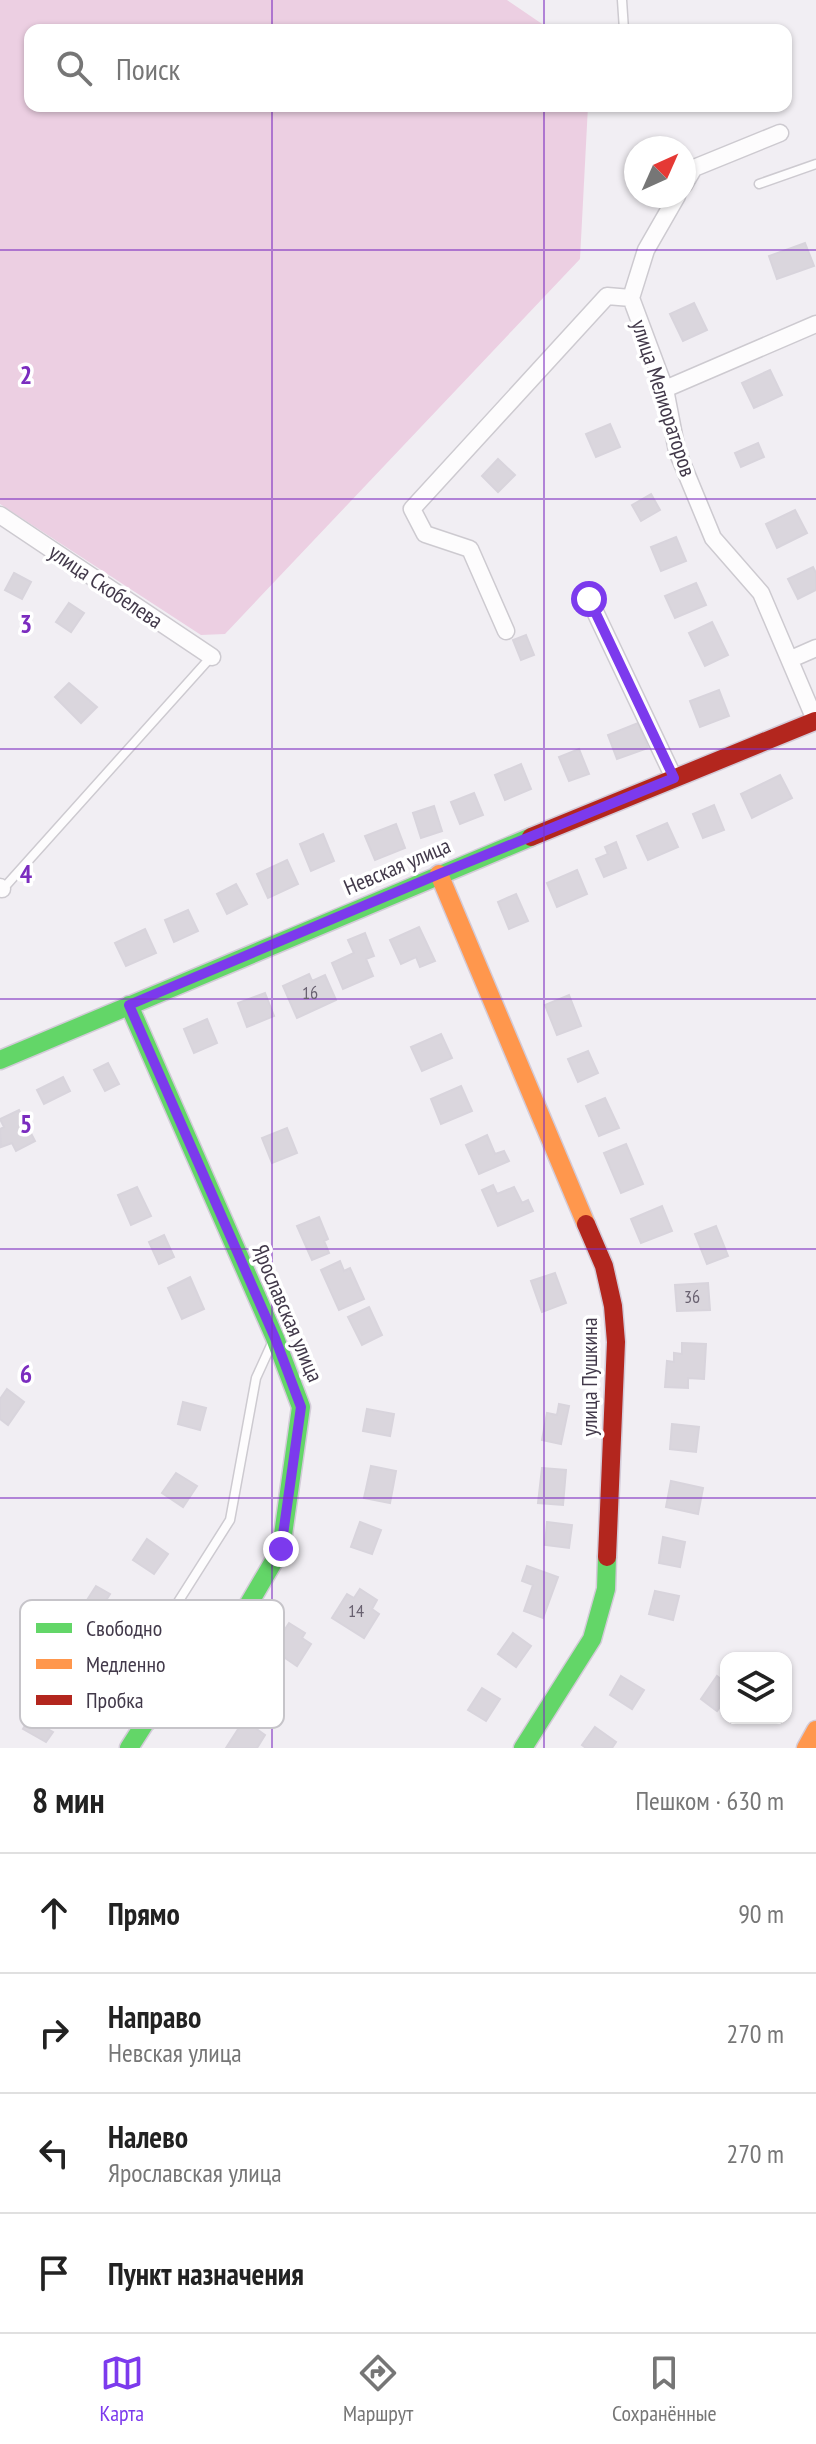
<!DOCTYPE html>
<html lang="ru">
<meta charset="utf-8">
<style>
body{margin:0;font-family:"PT Sans Narrow",sans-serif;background:#f6f6f6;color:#222}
.controls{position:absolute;right:24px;bottom:24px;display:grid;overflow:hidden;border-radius:16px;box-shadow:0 2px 6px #0004}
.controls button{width:72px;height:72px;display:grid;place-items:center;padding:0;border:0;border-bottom:2px solid #e0e0e0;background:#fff;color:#222;font:40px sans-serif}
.compass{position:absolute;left:624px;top:136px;width:72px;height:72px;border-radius:50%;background:#fff;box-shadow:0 2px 6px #0004;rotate:45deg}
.stop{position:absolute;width:24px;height:24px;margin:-18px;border:6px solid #7c3aed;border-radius:50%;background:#fff}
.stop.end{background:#7c3aed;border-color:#fff;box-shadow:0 2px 8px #0008}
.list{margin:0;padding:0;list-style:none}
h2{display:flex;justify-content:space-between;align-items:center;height:104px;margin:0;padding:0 32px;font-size:34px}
h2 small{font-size:26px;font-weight:400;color:#767676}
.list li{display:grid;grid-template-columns:52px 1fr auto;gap:24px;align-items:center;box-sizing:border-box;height:120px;padding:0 32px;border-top:2px solid #e0e0e0}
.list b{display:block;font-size:30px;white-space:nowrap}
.list p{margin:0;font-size:26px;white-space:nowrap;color:#767676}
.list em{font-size:26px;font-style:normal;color:#767676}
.icon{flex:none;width:44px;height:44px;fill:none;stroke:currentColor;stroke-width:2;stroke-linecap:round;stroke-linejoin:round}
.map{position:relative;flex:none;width:816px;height:1748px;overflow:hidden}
.search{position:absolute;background:#fff;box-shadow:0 2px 6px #0004;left:24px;right:24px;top:24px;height:88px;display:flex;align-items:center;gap:20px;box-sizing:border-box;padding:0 28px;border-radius:16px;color:#767676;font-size:30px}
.sheet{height:584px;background:#fff}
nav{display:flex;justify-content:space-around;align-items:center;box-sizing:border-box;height:112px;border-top:2px solid #e0e0e0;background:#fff;font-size:22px;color:#767676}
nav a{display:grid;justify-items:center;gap:4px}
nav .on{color:#7c3aed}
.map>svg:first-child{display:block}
</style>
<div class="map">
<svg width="816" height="1748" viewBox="0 0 816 1748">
<rect width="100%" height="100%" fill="#f1eef3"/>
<!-- green -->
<path fill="#eccfe2" d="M0,0H507L551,30H30V106H588L580,259L225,634L201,635L0,504Z"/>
<!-- building -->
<path fill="#dad6dd" stroke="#d8d4dc" stroke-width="2" d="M805,243L814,266L777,279L769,256Z
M694,303L707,330L683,341L670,314Z
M770,370L782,395L754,408L742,383Z
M610,424L620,447L596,457L586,434Z
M758,443L764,457L741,467L735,453Z
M498,459L515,475L498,492L482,476Z
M651,494L660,510L641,521L632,505Z
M795,510L807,533L777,548L766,524Z
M676,537L686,561L661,571L651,547Z
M813,567L816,573V590L798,599L788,579Z
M14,573L31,582L22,599L5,590Z
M696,583L706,605L675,618L665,596Z
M69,603L84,613L71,632L56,622Z
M712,622L728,655L705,666L689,633Z
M526,635L534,655L521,660L513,640Z
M69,683L97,707L81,723L55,697Z
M719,690L729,716L700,727L690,701Z
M638,723L648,748L617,759L608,735Z
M579,749L589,774L569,781L559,757Z
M521,764L531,789L505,800L495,775Z
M780,775L792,798L752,818L741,794Z
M474,793L483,815L460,824L451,802Z
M714,805L724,830L703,838L693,814Z
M434,806L442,831L421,838L413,813Z
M667,823L678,847L648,860L637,836Z
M396,824L405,848L375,860L365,836Z
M323,834L334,861L311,871L300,844Z
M616,842L626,868L604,877L596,859L608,854L605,847Z
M287,860L298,884L268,898L257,874Z
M577,870L587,894L557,907L547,883Z
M236,884L247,904L227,914L217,894Z
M516,894L528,921L509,929L498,902Z
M188,910L198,931L174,942L165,920Z
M419,927L435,961L420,967L416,957L401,964L390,940Z
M145,929L156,953L126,966L115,943Z
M365,933L374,956L366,959L373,976L343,989L332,963L354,953L348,940Z
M309,974L312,981L325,975L336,1000L297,1018L283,986Z
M265,993L274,1016L247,1027L238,1003Z
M569,995L581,1026L557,1035L545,1005Z
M207,1019L217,1043L194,1053L184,1029Z
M441,1034L452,1058L422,1071L411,1047Z
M588,1051L598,1073L578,1082L568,1059Z
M108,1063L119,1084L105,1091L94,1070Z
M63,1077L70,1091L44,1104L37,1090Z
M461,1086L472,1111L441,1124L431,1099Z
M605,1098L619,1128L599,1136L586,1106Z
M19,1110L35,1141L16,1151L12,1143L1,1147L0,1129L4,1127L0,1119Z
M287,1128L297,1153L272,1163L262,1138Z
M487,1135L495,1154L504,1151L509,1161L479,1174L466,1145Z
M626,1144L643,1184L621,1193L604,1153Z
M493,1185L497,1194L514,1187L522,1203L528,1200L533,1211L498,1226L482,1190Z
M137,1187L151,1216L131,1225L118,1195Z
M662,1206L672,1231L641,1243L631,1219Z
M319,1217L328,1239L324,1241L329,1253L312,1260L297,1226Z
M716,1226L728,1256L707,1264L695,1234Z
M164,1235L174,1257L159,1264L149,1242Z
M340,1261L344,1271L350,1268L364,1299L339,1310L321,1270Z
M555,1273L566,1303L542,1312L531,1281Z
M190,1277L204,1309L182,1319L168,1288Z
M708,1283L710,1310L677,1311L675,1285Z
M369,1307L382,1335L362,1345L348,1317Z
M682,1343L706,1344L704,1379L688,1378V1388L665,1387L667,1361L674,1362V1353L682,1354Z
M7,1389L24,1402L8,1425L0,1419V1399Z
M183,1402L206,1408L200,1430L178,1424Z
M559,1404L569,1406L561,1444L542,1440L547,1413L557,1415Z
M367,1409L394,1414L390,1436L363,1431Z
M672,1424L699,1427L696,1452L670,1449Z
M371,1466L396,1471L390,1503L364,1498Z
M542,1468L566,1470L563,1505L538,1503Z
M176,1473L197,1486L183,1507L162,1493Z
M671,1481L703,1488L698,1514L666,1507Z
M360,1522L381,1530L372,1554L351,1547Z
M547,1522L572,1525L569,1548L545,1545Z
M663,1537L685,1542L680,1567L659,1563Z
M147,1539L168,1554L154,1574L133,1560Z
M527,1566L558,1577L543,1618L524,1611L533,1585L522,1581Z
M96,1586L110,1594L96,1616L82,1608Z
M360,1589L377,1600L372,1609L379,1614L364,1638L332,1618L347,1594L354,1598Z
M655,1591L679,1596L673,1620L649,1614Z
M289,1623L305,1633L302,1638L311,1644L297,1666L272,1649Z
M513,1633L531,1646L516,1667L498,1654Z
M621,1676L644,1690L632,1709L610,1695Z
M717,1676L726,1683V1699L717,1711L701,1699Z
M482,1688L500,1699L486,1721L468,1710Z
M35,1709L46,1716L41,1725L53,1732L46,1742L23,1729Z
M244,1720L265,1735L257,1748H226Z
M595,1727L616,1742L612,1748H586L582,1745Z"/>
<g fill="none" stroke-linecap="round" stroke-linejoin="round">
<defs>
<path id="lane" d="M622,0L624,30
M759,184L816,164
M1,891L211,657
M145,1719L147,1651L230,1520L256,1378L272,1343"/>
<path id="street" d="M684,185L694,168L780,133
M677,196L646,250L631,298L665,389L677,451L713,538L761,593L816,722
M665,389L816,324
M0,515L212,657
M589,599L674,778
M506,631L470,549L425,534L412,509L607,296L631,298
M791,659L816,648
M0,887L2,889"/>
<path id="fast" d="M129,1005L275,1338L301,1407L281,1549L210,1670L145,1723L129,1748
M0,1060L531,837
M523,1748L592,1639L606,1589L607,1557"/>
<path id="slow" d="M439,874L586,1224
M806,1748L816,1730"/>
<path id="jam" d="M531,837L815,721
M586,1224L604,1266L613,1306L616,1342L607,1557"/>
</defs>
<!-- lane casing -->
<use href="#lane" stroke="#cdcad0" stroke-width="11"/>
<!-- street casing -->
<use href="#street" stroke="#cdcad0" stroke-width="19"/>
<!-- fast casing -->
<use href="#fast" stroke="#d3cbd8" stroke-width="21"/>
<!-- slow casing -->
<use href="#slow" stroke="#d3cbd8" stroke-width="21"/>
<!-- jam casing -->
<use href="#jam" stroke="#d3cbd8" stroke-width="21"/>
<!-- lane -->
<use href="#lane" stroke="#fdfcfd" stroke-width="8"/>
<!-- street -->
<use href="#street" stroke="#fdfcfd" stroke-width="16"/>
<!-- fast -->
<use href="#fast" stroke="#63d668" stroke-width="18"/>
<!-- slow -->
<use href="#slow" stroke="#ff974d" stroke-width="18"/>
<!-- jam -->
<use href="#jam" stroke="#b3261e" stroke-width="18"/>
</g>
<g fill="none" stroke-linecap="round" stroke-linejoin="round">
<!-- route -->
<path stroke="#7c3aed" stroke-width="10" d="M281,1549L301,1407L275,1338L129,1005L439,874L674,778L589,599"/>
</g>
<!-- grid -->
<path fill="none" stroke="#7b2cbf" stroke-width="2" stroke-opacity="0.55" d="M272,0V30M544,0V30M272,106V1748M544,106V1748M0,250H816M0,499H816M0,749H816M0,999H816M0,1249H816M0,1498H816"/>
<g text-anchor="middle" stroke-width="7" stroke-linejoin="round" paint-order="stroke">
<!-- number labels -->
<g font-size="18" fill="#696170">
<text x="310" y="999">16</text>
<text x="692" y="1303">36</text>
<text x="356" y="1617">14</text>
</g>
<!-- street labels -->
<g font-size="22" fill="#42394a" stroke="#fff">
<text transform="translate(664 398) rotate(72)" y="8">улица Мелиораторов</text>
<text transform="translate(106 586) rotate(34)" y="8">улица Скобелева</text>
<text transform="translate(397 866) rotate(-23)" y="8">Невская улица</text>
<text transform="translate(288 1313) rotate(67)" y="8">Ярославская улица</text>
<text transform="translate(589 1377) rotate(-90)" y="8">улица Пушкина</text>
</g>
</g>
<!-- legend -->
<rect x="20" y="1600" width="264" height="128" rx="12" fill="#fff" stroke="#c6c4c9" stroke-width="2"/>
<rect x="36" y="1623" width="36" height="10" fill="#63d668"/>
<rect x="36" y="1659" width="36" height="10" fill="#ff974d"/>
<rect x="36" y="1695" width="36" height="10" fill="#b3261e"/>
<g font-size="22" fill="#42394a">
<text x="86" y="1636">Свободно</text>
<text x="86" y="1672">Медленно</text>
<text x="86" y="1708">Пробка</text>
</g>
<g font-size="26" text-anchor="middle" font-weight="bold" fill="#7b2cbf" stroke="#fff" stroke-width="7" stroke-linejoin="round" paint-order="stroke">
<text x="26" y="384">2</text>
<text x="26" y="633">3</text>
<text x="26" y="883">4</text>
<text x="26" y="1133">5</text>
<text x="26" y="1383">6</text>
</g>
</svg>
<div class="controls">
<button><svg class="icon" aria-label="layers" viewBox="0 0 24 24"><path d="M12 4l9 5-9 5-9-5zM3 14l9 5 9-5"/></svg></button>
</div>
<svg class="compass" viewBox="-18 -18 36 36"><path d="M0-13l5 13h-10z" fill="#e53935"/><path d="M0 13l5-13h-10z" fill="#767676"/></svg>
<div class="stop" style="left:589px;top:599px"></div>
<div class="stop end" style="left:281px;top:1549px"></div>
<div class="search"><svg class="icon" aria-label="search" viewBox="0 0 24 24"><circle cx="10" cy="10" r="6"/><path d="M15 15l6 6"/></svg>Поиск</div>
</div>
<section class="sheet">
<h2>8 мин<small>Пешком · 630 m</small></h2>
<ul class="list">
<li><svg class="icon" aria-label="ahead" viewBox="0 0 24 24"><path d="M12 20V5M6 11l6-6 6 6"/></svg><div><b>Прямо</b></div><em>90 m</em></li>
<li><svg class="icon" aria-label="right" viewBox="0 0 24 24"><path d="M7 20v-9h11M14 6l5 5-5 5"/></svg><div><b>Направо</b><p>Невская улица</p></div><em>270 m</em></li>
<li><svg class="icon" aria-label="left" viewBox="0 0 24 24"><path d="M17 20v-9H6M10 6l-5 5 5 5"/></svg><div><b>Налево</b><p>Ярославская улица</p></div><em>270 m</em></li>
<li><svg class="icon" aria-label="arrive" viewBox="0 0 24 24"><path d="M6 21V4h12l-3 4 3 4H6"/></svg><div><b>Пункт назначения</b></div></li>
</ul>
</section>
<nav>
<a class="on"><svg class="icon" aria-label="map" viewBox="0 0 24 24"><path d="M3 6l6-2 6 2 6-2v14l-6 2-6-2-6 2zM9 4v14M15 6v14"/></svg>Карта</a>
<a><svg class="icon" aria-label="directions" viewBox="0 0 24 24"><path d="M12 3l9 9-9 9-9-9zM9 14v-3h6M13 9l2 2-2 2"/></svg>Маршрут</a>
<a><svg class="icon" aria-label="saved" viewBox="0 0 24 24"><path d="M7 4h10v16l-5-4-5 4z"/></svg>Сохранённые</a>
</nav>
